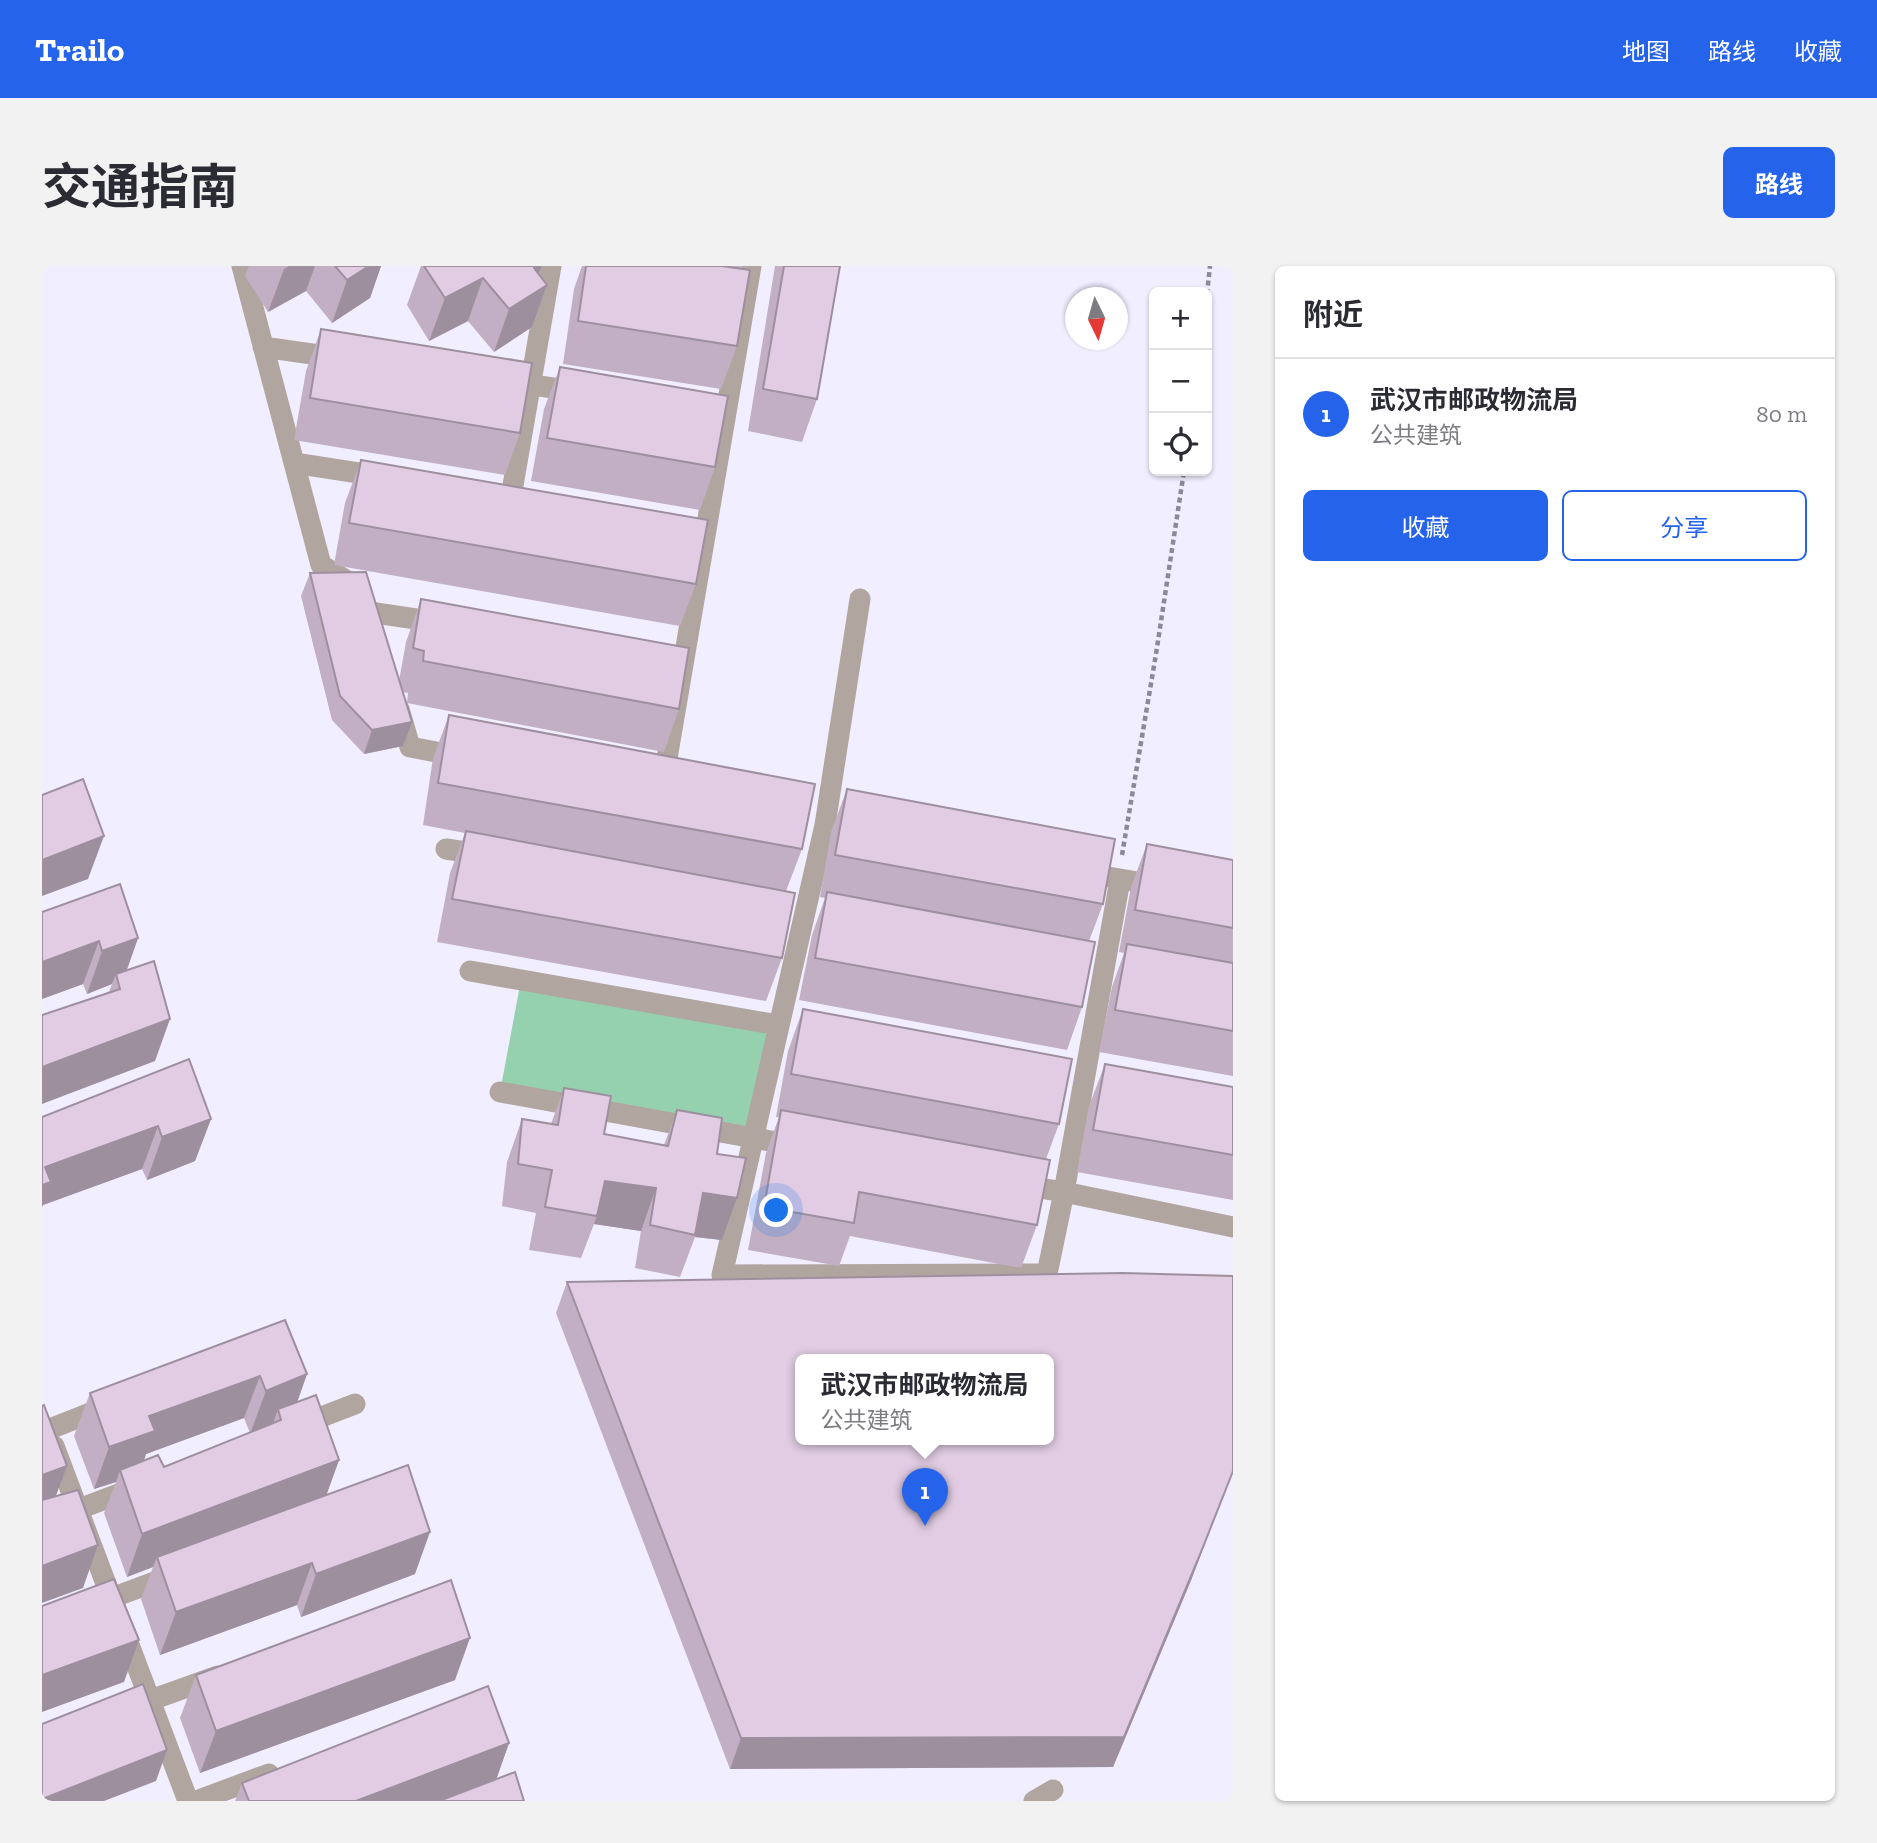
<!DOCTYPE html>
<html lang="zh">
<meta charset="utf-8">
<style>
body{margin:0;font-family:"Zilla Slab","Noto Sans SC",serif;background:#f2f2f3;color:#2b2b33}
.controls{position:absolute;right:21px;top:21px;display:grid;overflow:hidden;border-radius:10px;box-shadow:0 2px 5px #0004}
.controls button{width:63px;height:63px;display:grid;place-items:center;padding:0;border:0;border-bottom:2px solid #e1e1e2;background:#fff;color:#2b2b33;font:35px sans-serif}
.compass{position:absolute;left:1023px;top:21px;width:63px;height:63px;border-radius:50%;background:#fff;box-shadow:0 2px 5px #0004;rotate:175deg}
.you{position:absolute;left:735px;top:945px;width:24px;height:24px;margin:-18px;border:5px solid #fff;border-radius:50%;background:#1a73e8;box-shadow:0 0 0 10px #1a73e833}
.badge{display:grid;place-items:center;width:46px;height:46px;border-radius:50%;background:#2563eb;color:#fff;font-size:23px;font-weight:700}
.pin{position:absolute;translate:-50% -58px;filter:drop-shadow(0 2px 4px #0008)}
.pin::after{content:'';position:absolute;top:37px;width:24px;height:21px;background:inherit;clip-path:polygon(0 0,100% 0,50% 100%)}
.popup{position:absolute;left:753px;top:1088px;width:259px;height:91px;box-sizing:border-box;display:grid;place-content:center;border-radius:10px;background:#fff;filter:drop-shadow(0 2px 5px #0005);font-size:23px;white-space:nowrap;color:#7c7c81}
.popup b{font-size:26px;color:#2b2b33}
.popup::after{content:'';position:absolute;left:50%;top:100%;margin-left:-14px;border:14px solid transparent;border-top-color:#fff}
.list{margin:0;padding:0;list-style:none}
h2{display:flex;justify-content:space-between;align-items:center;height:91px;margin:0;padding:0 28px;font-size:30px}
h2 small{font-size:23px;font-weight:400;color:#7c7c81}
.list li{display:grid;grid-template-columns:46px 1fr auto;gap:21px;align-items:center;box-sizing:border-box;height:112px;padding:0 28px;border-top:2px solid #e1e1e2}
.list b{display:block;font-size:26px;white-space:nowrap}
.list p{margin:0;font-size:23px;white-space:nowrap;color:#7c7c81}
.list em{font-size:23px;font-style:normal;color:#7c7c81}
.actions{display:flex;gap:14px;padding:21px 28px}
.actions a{flex:1;padding:16px 0;border:2px solid #2563eb;border-radius:10px;text-align:center;font-size:24px;color:#2563eb}
.actions .main{background:#2563eb;color:#fff}
.icon{flex:none;width:38px;height:38px;fill:none;stroke:currentColor;stroke-width:2;stroke-linecap:round;stroke-linejoin:round}
.map{position:relative;flex:none;width:1191px;height:1535px;overflow:hidden;border-radius:10px}
header{display:flex;align-items:center;gap:42px;box-sizing:border-box;height:98px;padding:0 35px;background:#2563eb;color:#fff}
header strong{font-size:33px}
nav{display:flex;gap:38px;margin-inline-start:auto;font-size:24px}
.intro{display:flex;align-items:center;justify-content:space-between;box-sizing:border-box;height:168px;padding:0 42px}
h1{margin:0;font-size:49px}
.button{padding:18px 32px;border-radius:10px;background:#2563eb;color:#fff;font-size:24px;font-weight:700}
main{display:flex;gap:42px;padding:0 42px}
aside{flex:1;background:#fff;border-radius:10px;box-shadow:0 2px 5px #0004}
.map>svg:first-child{display:block}
</style>
<header>
<strong>Trailo</strong>
<nav><a>地图</a><a>路线</a><a>收藏</a></nav>
</header>
<div class="intro"><h1>交通指南</h1><a class="button">路线</a></div>
<main>
<div class="map">
<svg width="1191" height="1535" viewBox="0 0 1191 1535">
<rect width="100%" height="100%" fill="#f0eeff"/>
<!-- green -->
<path fill="#95d0af" d="M479,714L736,759L710,873L458,826Z"/>
<g fill="none" stroke-linecap="round" stroke-linejoin="round">
<!-- path -->
<path stroke="#8b8997" stroke-width="4.5" stroke-dasharray="5 3.5" stroke-linecap="butt" d="M1165,28L1168,0
M1080,589L1114,388L1142,205"/>
<!-- street -->
<path stroke="#b1a59f" stroke-width="21" d="M200,0L279,299L315,321
M221,81L298,92
M458,114L537,126
M252,197L343,211
M451,228L469,231L509,0
M818,333L783,559L680,1009L1005,1008L1022,926L974,918
M327,346L401,357
M357,443L368,481L421,491
M621,516L709,0
M404,583L444,589
M1037,606L1119,620
M1078,614L1022,926L1191,961
M428,705L736,759
M458,826L756,880
M256,1160L313,1138
M0,1166L66,1140
M12,1180L146,1535
M0,1257L95,1221
M56,1337L131,1309
M81,1444L176,1410
M154,1535L227,1508
M992,1535L1011,1524"/>
</g>
<!-- wall -->
<path fill="#c2afc3" fill-rule="evenodd" d="M207,0H339L328,32L290,57L264,25L226,46L203,10Z
M379,0H500L497,8L505,19L490,61L452,86L426,55L387,75L365,39Z
M540,0H700L695,80L679,123L521,98L532,23Z
M733,0H798L775,133L760,176L706,165Z
M279,63L478,167L463,209L252,174L264,105Z
M518,101L673,201L658,244L489,215L502,143Z
M319,194L654,318L638,360L292,299L303,237Z
M268,307L357,415L364,376L379,333L637,443L622,486L365,437L366,427L360,426L361,480L322,488L290,454L259,330Z
M407,449L760,583L744,625L740,692L724,735L395,676L408,607L423,567L381,559L391,492Z
M805,523L1061,638L1047,675L1040,741L1025,784L757,734L770,669L783,632L778,631L789,566Z
M1105,578L1191,594V810L1057,786L1070,721L1082,687L1077,686L1089,621Z
M0,646L96,672L85,704L113,795L67,726L70,718L45,728L41,718L0,733Z
M761,743L1017,858L1004,893L995,959L979,1002L808,970L797,1000L706,984L724,887L737,851H734L746,785Z
M1063,798L1191,821V934L1035,906L1047,840Z
M522,822L562,868L622,879L635,844L675,888L695,932L680,974L653,971L638,1011L593,1002L599,965L552,958L539,992L487,984L494,947L460,940L465,896L480,853L509,858Z
M0,851L169,853L153,895L105,914L100,903L1,939L0,941Z
M525,1016L1150,1312L1071,1501L688,1503L514,1047Z
M243,1054L265,1108L255,1136L297,1194L284,1229L373,1308L259,1351L255,1339L118,1389L99,1333L111,1301L85,1311L62,1247L74,1216L52,1223L32,1170L48,1127ZM202,1152L208,1167L122,1201L102,1195L104,1188Z
M154,1409L413,1414L158,1507L138,1452Z
M467,1477L454,1513L482,1535H193L200,1517Z"/>
<!-- shaded-wall -->
<path fill="#9e8f9f" d="M247,0H273L264,25L226,46L242,3Z
M327,0H339L328,32L290,57L305,14Z
M490,0H500L496,9Z
M441,12L426,55L387,75L403,32Z
M505,19L490,61L452,86L467,43Z
M370,456L361,480L322,488L330,464Z
M62,570L46,613L0,630V594Z
M96,672L81,714L74,708L70,718L45,728L60,685Z
M57,675L41,718L0,733V696Z
M128,753L113,795L0,838V801Z
M169,853L153,895L105,914L120,871Z
M116,860L100,903L1,939L0,941V909L3,901Z
M563,915L614,922L599,965L552,958L555,950Z
M661,927L695,932L680,974L653,971Z
M265,1108L250,1151L236,1143L231,1158L208,1168L224,1125Z
M218,1110L202,1152L104,1188L97,1208L78,1204L74,1216L52,1223L67,1181L107,1150Z
M297,1194L282,1236L115,1291L111,1301L85,1311L100,1268Z
M25,1200L9,1243L0,1246V1209Z
M1191,1205L1150,1312L1071,1501L688,1503L699,1472Z
M388,1266L373,1308L259,1351L274,1308Z
M56,1279L41,1322L0,1337V1300Z
M270,1297L255,1339L118,1389L134,1346Z
M428,1372L413,1414L158,1507L174,1465Z
M97,1374L82,1416L0,1446V1409Z
M467,1477L452,1520L411,1535H314Z
M125,1484L114,1515L62,1535H0V1533Z"/>
<!-- building -->
<path fill="#e1cce3" stroke="#9e8f9f" stroke-width="2" fill-rule="evenodd" d="M293,0H327L305,14Z
M382,0H492V2L505,19L467,43L441,12L403,32Z
M544,0H680L708,4L695,80L536,55Z
M742,0H798L775,133L721,123Z
M279,63L490,97L478,167L268,132Z
M518,101L686,130L673,201L505,172Z
M319,194L666,254L654,318L307,257Z
M324,306L370,456L330,464L298,430L268,307Z
M379,333L647,382L637,443L381,395L382,385L371,382Z
M407,449L773,518L760,583L396,517Z
M41,513L62,570L0,594V529Z
M805,523L1073,573L1061,638L793,589Z
M424,565L753,627L740,692L410,633Z
M1105,578L1191,594V662L1093,644Z
M78,618L96,672L60,685L57,675L0,696V646Z
M785,626L1053,676L1040,741L773,692Z
M1085,678L1191,697V765L1073,744Z
M112,695L128,753L0,801V749L78,723L74,708Z
M761,743L1030,793L1017,858L749,808Z
M147,793L169,853L120,871L116,860L3,901L9,916L0,919V851Z
M1063,798L1191,821V889L1051,864Z
M522,822L569,830L562,868L626,880L635,844L680,852L675,888L704,892L695,932L661,927L653,969L608,959L614,922L563,915L555,950L503,941L510,904L476,898L480,853L516,859Z
M739,844L1008,894L995,959L817,926L812,957L722,941Z
M1081,1007L1191,1010V1205L1161,1281L1082,1471L699,1472L525,1016ZM759,1094H1007V1174H759Z
M243,1054L265,1108L224,1125L218,1110L107,1150L113,1165L67,1181L48,1127Z
M274,1129L297,1194L100,1268L78,1204L116,1189L122,1201L239,1154L236,1143Z
M2,1139L25,1200L0,1209V1140Z
M366,1199L388,1266L274,1308L270,1297L134,1346L115,1291Z
M36,1224L56,1279L0,1300V1234Z
M72,1313L97,1374L0,1409V1340Z
M409,1314L428,1372L174,1465L154,1409Z
M101,1418L125,1484L0,1533V1458Z
M446,1420L467,1477L314,1535H207L200,1517Z
M473,1506L482,1535H397Z"/>
</svg>
<div class="controls">
<button>+</button>
<button>−</button>
<button><svg class="icon" aria-label="locate" viewBox="0 0 24 24"><circle cx="12" cy="12" r="6"/><path d="M12 2v4M12 18v4M2 12h4M18 12h4"/></svg></button>
</div>
<svg class="compass" viewBox="-18 -18 36 36"><path d="M0-13l5 13h-10z" fill="#e53935"/><path d="M0 13l5-13h-10z" fill="#7c7c81"/></svg>
<div class="you"></div>
<div class="pin badge" style="left:883px;top:1260px">1</div>
<div class="popup"><b>武汉市邮政物流局</b>公共建筑</div>
</div>
<aside>
<h2>附近<small></small></h2>
<ul class="list">
<li><span class="badge">1</span><div><b>武汉市邮政物流局</b><p>公共建筑</p></div><em>80 m</em></li>
</ul>
<div class="actions"><a class="main">收藏</a><a>分享</a></div>
</aside>
</main>
